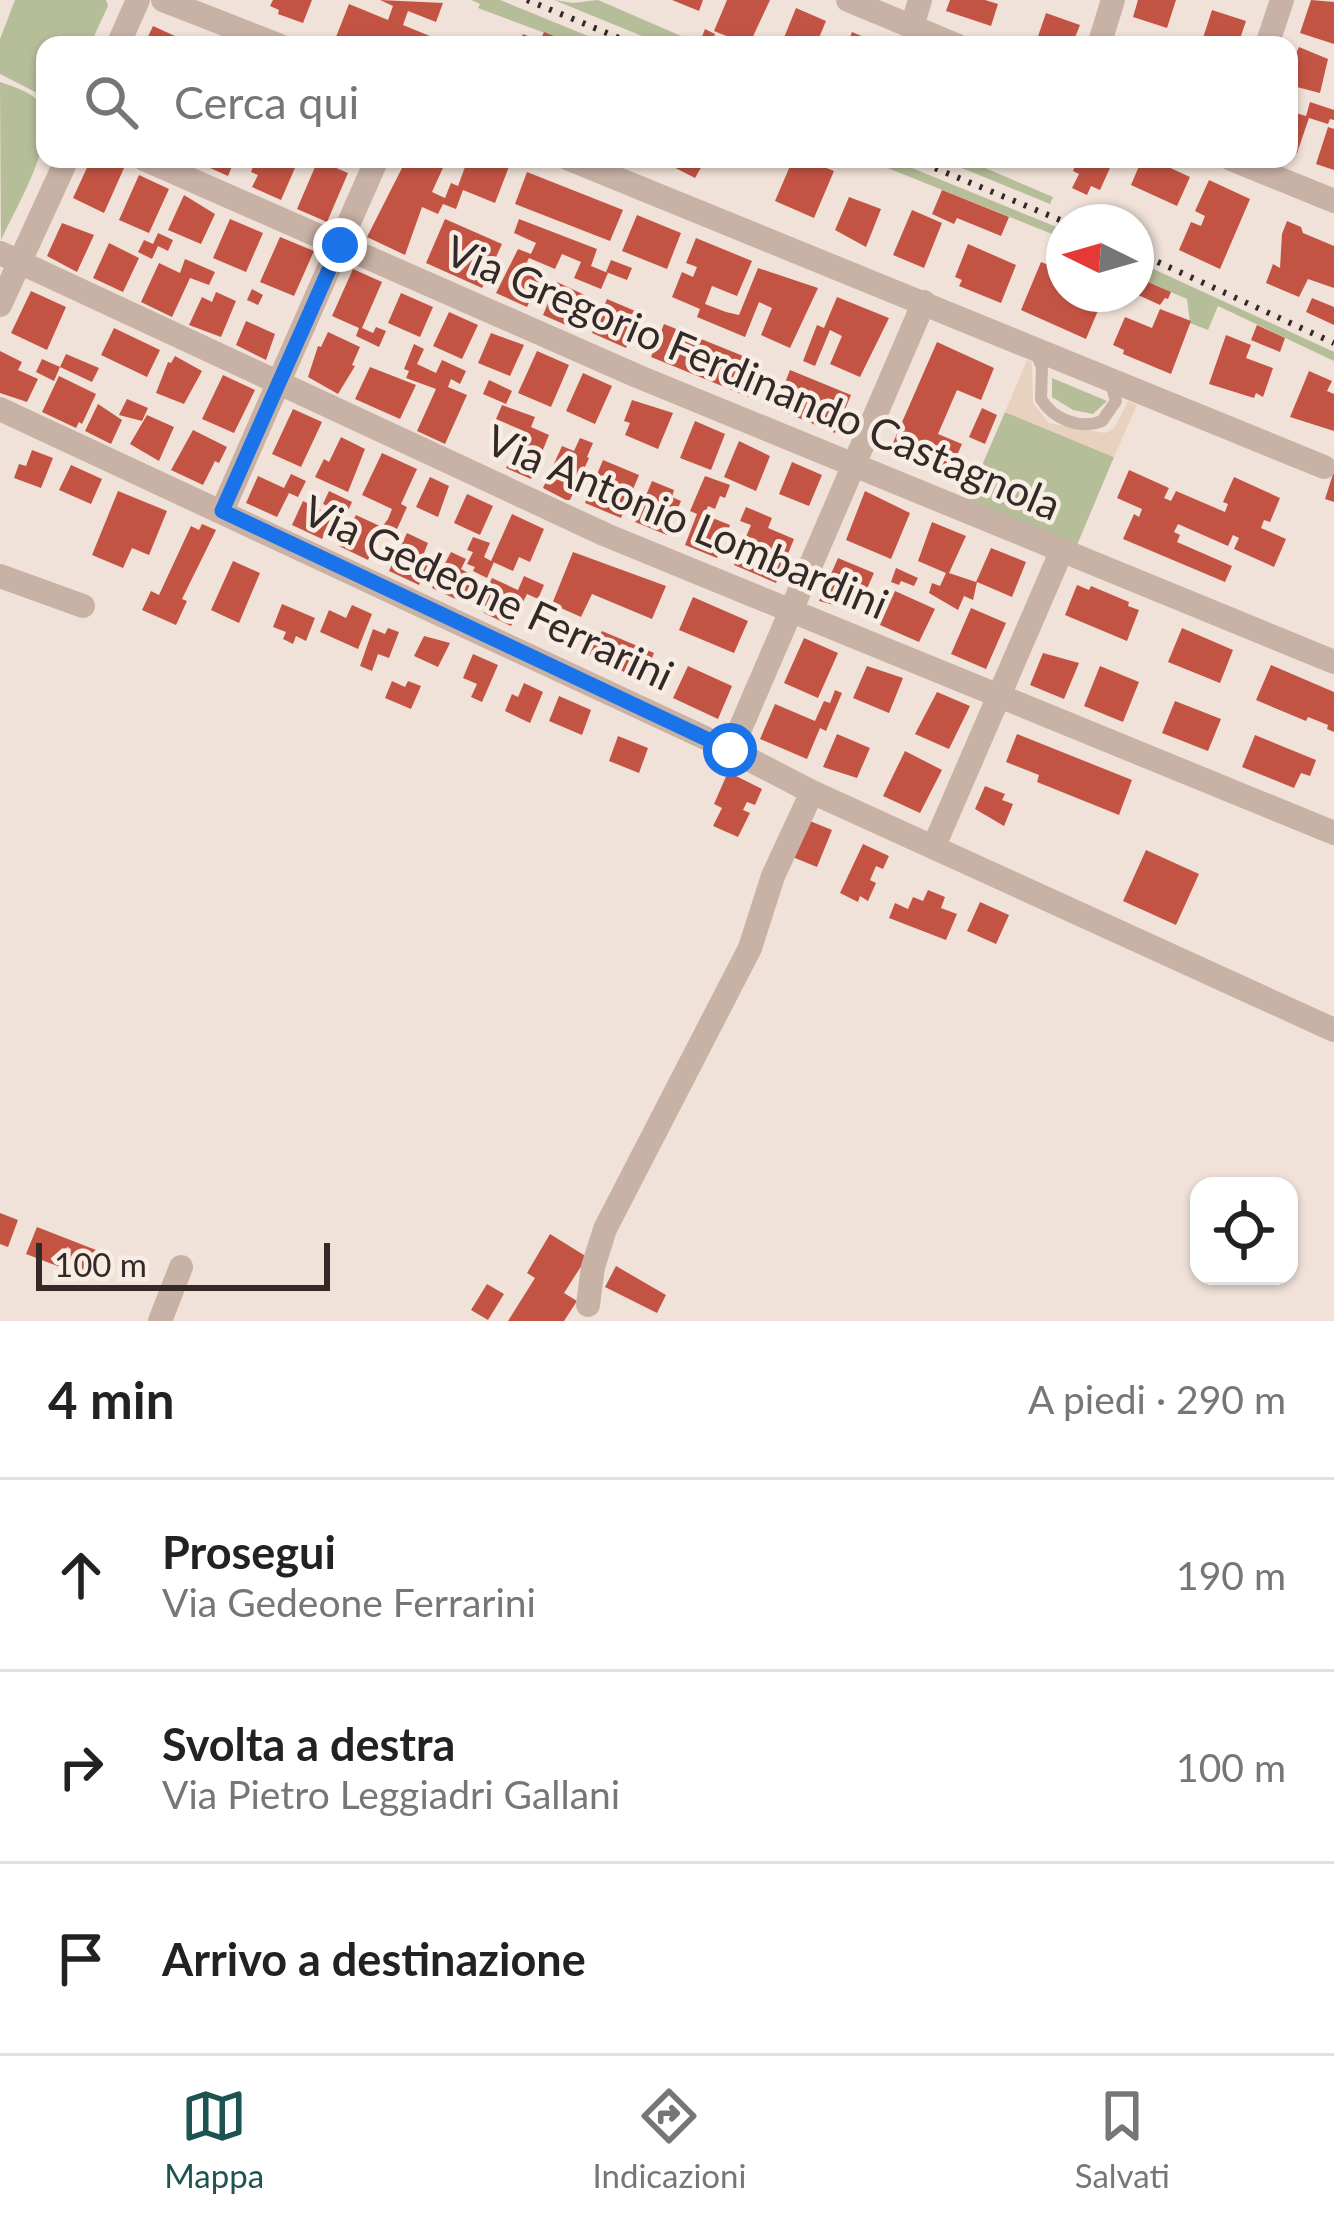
<!DOCTYPE html>
<html lang="it">
<meta charset="utf-8">
<style>
body{margin:0;font-family:Lato,sans-serif;background:#f6f6f6;color:#222}
.controls{position:absolute;right:36px;bottom:36px;display:grid;overflow:hidden;border-radius:24px;box-shadow:0 3px 9px #0004}
.controls button{width:108px;height:108px;display:grid;place-items:center;padding:0;border:0;border-bottom:3px solid #e0e0e0;background:#fff;color:#222;font:60px sans-serif}
.compass{position:absolute;left:1046px;top:204px;width:108px;height:108px;border-radius:50%;background:#fff;box-shadow:0 3px 9px #0004;rotate:275deg}
.scale{position:absolute;left:36px;bottom:30px;width:294px;box-sizing:border-box;padding-left:12px;border:6px solid #332926;border-top:0;font-size:33px;line-height:42px;white-space:nowrap;color:#332926;-webkit-text-stroke:9px #f8ede4;paint-order:stroke}
.stop{position:absolute;width:36px;height:36px;margin:-27px;border:9px solid #1a73e8;border-radius:50%;background:#fff}
.stop.end{background:#1a73e8;border-color:#fff;box-shadow:0 3px 12px #0008}
.list{margin:0;padding:0;list-style:none}
h2{display:flex;justify-content:space-between;align-items:center;height:156px;margin:0;padding:0 48px;font-size:51px}
h2 small{font-size:39px;font-weight:400;color:#767676}
.list li{display:grid;grid-template-columns:78px 1fr auto;gap:36px;align-items:center;box-sizing:border-box;height:192px;padding:0 48px;border-top:3px solid #e0e0e0}
.list b{display:block;font-size:45px;white-space:nowrap}
.list p{margin:0;font-size:39px;white-space:nowrap;color:#767676}
.list em{font-size:39px;font-style:normal;color:#767676}
.icon{flex:none;width:66px;height:66px;fill:none;stroke:currentColor;stroke-width:2;stroke-linecap:round;stroke-linejoin:round}
.map{position:relative;flex:none;width:1334px;height:1321px;overflow:hidden}
.search{position:absolute;background:#fff;box-shadow:0 3px 9px #0004;left:36px;right:36px;top:36px;height:132px;display:flex;align-items:center;gap:30px;box-sizing:border-box;padding:0 42px;border-radius:24px;color:#767676;font-size:45px}
.sheet{height:732px;background:#fff}
nav{display:flex;justify-content:space-around;align-items:center;box-sizing:border-box;height:168px;border-top:3px solid #e0e0e0;background:#fff;font-size:33px;color:#767676}
nav a{display:grid;justify-items:center;gap:6px}
nav .on{color:#1d5451}
.map>svg:first-child{display:block}
</style>
<div class="map">
<svg width="1334" height="1321" viewBox="0 0 1334 1321">
<rect width="100%" height="100%" fill="#f0e2d8"/>
<!-- green -->
<path fill="#b6be99" d="M15,0H106L108,6L90,45H45V97L0,74V39Z
M471,0H500L610,45H577L478,8L480,4Z
M554,0L573,3L598,0L702,45H664Z
M0,82C11,86 26,90 35,98C67,126 15,208 1,240Z
M865,159H890L1064,230V246L1050,240L1052,234Z
M940,159H964L1053,197L1050,204Z
M1136,261L1334,352V361L1218,306L1208,330L1190,323L1187,299L1136,277Z
M1052,378L1107,401L1093,414L1073,410L1052,397Z
M1005,412L1114,457L1077,545L967,500Z"/>
<!-- plaza -->
<path fill="#e8d2bf" d="M1027,360L1032,362L1033,403L1049,423L1105,433L1115,427L1128,401L1137,405L1114,457L1005,412Z"/>
<!-- building -->
<path fill="#c35444" d="M273,0H312L303,23L278,14L279,10L270,6Z
M380,0L443,3L436,22L408,11L403,25L442,41L440,45H356L336,37L349,4L388,20L393,6Z
M672,0H703L699,11Z
M727,0H770L749,45L714,31Z
M950,0H985L998,4L991,26L946,11Z
M1138,0H1176L1167,28L1133,17Z
M1311,0L1334,2V44L1300,33Z
M796,8L826,21L816,45H781Z
M1212,10L1246,21L1238,45L1202,41Z
M1046,13L1080,25L1072,45H1035Z
M153,26L186,41L184,45H144Z
M705,29L715,34L711,45L699,44Z
M544,32L576,45H518L523,34L540,41Z
M852,32L883,45H847Z
M1299,47L1328,59L1320,93L1289,85V69Z
M1310,102L1334,110V120L1330,119L1328,124L1309,118L1297,153L1289,151V111L1306,116Z
M1328,127L1334,129V170L1316,164Z
M91,159H103L124,168L104,213L73,198Z
M201,159H235L228,176L199,163Z
M256,159L298,161L281,200L252,187L258,175L251,172Z
M401,159H447L432,192L445,198L451,183L458,186L468,159H497L510,164L495,203L463,190L456,209L443,204L438,214L422,207L405,255L367,237L402,168L398,166Z
M658,159H706L695,178Z
M793,159H804L834,171L814,218L775,201Z
M1078,159H1114L1100,190L1091,186L1087,195L1072,188L1079,174L1073,171Z
M1142,159H1151L1190,177L1177,206L1131,185Z
M318,160L348,173L327,222L297,209Z
M527,172L623,210L610,241L515,204Z
M139,175L169,189L149,233L119,220Z
M1209,180L1250,199L1220,269L1179,250L1191,222L1201,226L1205,216L1195,211Z
M942,190L1009,217L1001,236L957,218L954,224L932,214Z
M184,195L215,214L201,244L168,230Z
M849,197L881,209L866,247L835,230Z
M912,210L942,223L924,268L893,255Z
M637,215L681,233L667,269L622,251Z
M230,219L263,233L246,272L213,258Z
M445,219L502,244L482,288L426,263Z
M519,219L597,249L591,266L608,273L601,289L574,278L581,262L562,254L555,269L529,258L536,243L514,233Z
M1287,221L1301,227L1303,233L1334,246V288L1308,279L1299,297L1266,283L1273,264L1280,268L1282,234Z
M62,223L94,235L77,272L47,256Z
M158,233L173,240L168,251L158,246L152,259L138,252L144,240L153,244Z
M280,237L314,251L294,296L260,282Z
M696,238L752,261L737,296L712,286L705,304L726,312L739,315L758,268L818,288L790,348L761,335L772,308L759,302L745,337L697,317L700,309L672,297L682,272L693,277L697,267L686,263Z
M109,243L139,258L123,292L93,278Z
M968,244L1016,265L1001,303L959,286L962,280L955,277Z
M518,249L531,254L527,262L544,270L527,307L496,293Z
M185,259L215,272L209,285L190,278L172,317L141,302L159,263L180,273Z
M611,260L632,268L627,280L606,272Z
M1041,262L1064,271V294H1105L1086,339L1021,310Z
M353,269L382,282L362,328L373,333L376,327L386,331L379,347L356,336L359,328L332,316Z
M1136,277L1171,292L1168,299L1165,298L1160,305L1136,294Z
M557,282L589,297L575,329L543,315Z
M252,289L263,295L258,305L247,300Z
M31,291L66,307L47,350L11,333Z
M216,292L236,301L221,337L189,325L202,297L212,302Z
M401,293L433,307L420,337L388,323Z
M837,297L889,318L860,377L830,364L842,336L830,330L815,366L803,361L817,325L824,328Z
M1312,298L1334,307V325L1306,312Z
M607,299L640,313L626,348L592,333Z
M1160,309L1191,321L1171,374L1123,354L1124,350L1113,345L1125,317L1152,328Z
M449,312L478,325L462,359L433,346Z
M246,321L275,334L266,360L236,345Z
M664,324L763,364L749,397L651,357Z
M1257,325L1285,338L1280,352L1251,340Z
M114,328L160,350L147,377L101,355Z
M328,332L360,347L352,365L355,366L338,394L308,377L318,346L321,347Z
M491,333L524,345L510,376L478,363Z
M1226,335L1251,345L1246,358L1273,368L1263,397L1256,393L1254,398L1209,384Z
M937,342L994,368L981,400L957,390L938,434L962,444L948,476L889,452Z
M414,344L424,349L417,364L436,373L442,360L466,371L460,384L451,379L448,387L467,395L445,444L417,431L436,389L406,378L409,371L404,369Z
M0,351L22,362L18,370L38,379L27,402L0,393Z
M537,351L569,365L551,407L518,393Z
M66,354L99,368L92,382L60,367Z
M175,356L202,371L184,404L156,393L168,362L171,363Z
M42,359L60,367L54,381L36,372Z
M370,367L416,385L400,419L355,399Z
M790,370L851,395L835,433L775,408Z
M1309,371L1332,381L1327,391L1334,394V431L1290,417Z
M583,373L612,386L595,424L566,411Z
M223,375L255,390L234,433L202,419Z
M59,376L96,394L82,424L79,422L76,428L42,412Z
M489,380L512,391L506,404L483,394Z
M127,399L148,408L142,421L119,415Z
M632,400L673,413L658,449L625,435L630,423L624,421Z
M98,404L122,420L111,444L85,431Z
M502,405L535,417L531,427L549,435L531,479L506,468L526,432L496,419Z
M982,408L997,415L985,444L969,437Z
M293,409L322,422L301,467L272,454Z
M147,415L174,427L159,461L130,444Z
M695,421L725,434L711,470L680,458Z
M193,430L227,447L219,463L215,461L203,485L171,470Z
M341,437L365,449L348,492L315,477L324,459L329,462Z
M580,438L593,443L587,457L589,458L570,500H566L543,488L562,446L574,451Z
M739,441L770,456L756,491L724,477Z
M32,450L53,458L41,488L14,478L19,464L26,466Z
M382,453L417,469L401,504L407,507L393,538L380,532L368,560L339,546L356,515L382,527L388,519L392,509L362,495Z
M603,460L639,475L621,518L585,503Z
M792,462L822,475L809,506L779,494Z
M71,465L102,479L91,504L59,490Z
M1129,470L1169,488L1164,498L1171,501L1176,491L1225,512L1228,504L1223,502L1234,477L1280,498L1270,522L1264,520L1261,528L1286,539L1274,567L1234,549L1239,538L1233,535L1228,546L1178,524L1174,532L1180,535L1177,542L1232,566L1225,582L1123,539L1134,514L1139,517L1142,509L1117,498Z
M291,474L306,481L298,497L289,493L277,517L246,503L258,476L284,488Z
M1333,474H1334V502L1325,499Z
M705,476L730,485L725,498L720,496L715,509L708,506L705,515L730,525L717,558L685,545L697,514L690,511Z
M430,477L449,486L438,517L416,507Z
M652,481L674,490L672,497L681,501L667,535L635,522Z
M118,491L167,511L149,555L132,548L123,568L92,555Z
M329,491L352,502L346,515L323,504Z
M865,491L910,513L891,559L846,540Z
M467,494L493,506L480,535L454,523Z
M303,501L333,516L322,539L292,525Z
M746,507L772,518L768,528L794,539L776,583L734,565L751,525L740,521Z
M512,514L544,529L530,562L519,557L513,571L491,561L494,562L487,578L473,571L475,567L467,564L473,552L467,550L473,537L490,543L484,557L491,561Z
M932,522L966,536L949,573L976,582L991,548L1026,562L1012,597L977,582L973,600L964,596L958,610L929,593L932,583L940,586L946,573L918,561Z
M202,524L216,530L182,599L187,601L176,625L142,610L151,591L159,595L191,526L199,530Z
M407,533L428,543L424,553L432,557L419,585L389,571Z
M451,552L466,559L461,569L474,576L462,602L432,588Z
M573,552L666,586L652,619L592,594L581,617L552,604Z
M838,558L874,573L857,611L819,601Z
M233,561L260,573L239,623L211,610Z
M896,568L918,578L914,586L901,581L899,585L891,582Z
M524,576L544,585L538,599L527,594L511,626L484,613L487,607L480,602L492,578L518,590Z
M1077,585L1089,590L1091,586L1129,602L1128,606L1139,610L1127,641L1065,615Z
M895,591L935,609L919,642L880,625Z
M693,597L748,621L734,653L679,630Z
M282,604L315,618L306,641L296,636L293,644L283,639L286,632L273,627Z
M352,605L372,614L358,649L320,632L329,610L346,618Z
M971,608L1006,623L986,669L951,654Z
M388,628L399,632L389,658L378,654L372,671L360,666L373,629L385,634Z
M1182,628L1233,650L1220,683L1168,662Z
M602,631L654,653L642,681L588,654Z
M424,636L450,643L438,667L414,656Z
M804,638L838,653L818,698L784,683Z
M1043,653L1079,663L1064,699L1030,685Z
M473,654L498,665L482,702L471,697L477,684L463,678Z
M1271,665L1334,692V732L1327,729L1328,725L1308,717L1306,721L1256,700Z
M688,666L732,686L718,719L673,698Z
M867,666L903,678L889,713L853,698Z
M1100,666L1139,682L1123,722L1084,706Z
M392,681L405,687L408,681L421,686L411,709L385,698Z
M524,683L543,692L530,723L505,711L512,694L518,697Z
M835,690L842,693L826,731L820,728L807,759L760,739L775,704L815,721L824,701L830,703Z
M937,692L970,706L949,749L915,734Z
M559,696L591,710L582,735L549,721Z
M1175,701L1221,719L1208,751L1162,733Z
M837,734L870,748L857,778L823,767Z
M1017,734L1132,780L1119,815L1037,782L1039,775L1006,762Z
M1255,735L1316,760L1310,776L1301,773L1294,788L1242,767Z
M618,736L648,748L639,773L609,761Z
M905,751L942,770L920,813L883,796Z
M728,772L762,789L755,805L747,802L743,810L750,813L738,837L713,826L722,808L714,804Z
M985,786L1005,794L1002,800L1013,804L1004,826L975,809Z
M805,819L832,830L817,867L790,856Z
M863,844L889,856L883,869L876,866L870,880L876,883L868,901L860,896L858,902L840,893Z
M1146,850L1199,874L1176,925L1123,901Z
M928,890L945,897L941,908L957,914L946,940L889,918L895,903L908,909L913,897L923,901Z
M980,902L1009,915L996,944L967,931Z
M0,1213L18,1220L8,1247L0,1244Z
M37,1227L96,1250L86,1277L26,1254Z
M550,1234L587,1257L564,1293L577,1301L564,1321H508L535,1278L527,1273Z
M616,1266L666,1295L657,1313L605,1287Z
M487,1284L504,1294L488,1320L471,1310Z"/>
<g fill="none" stroke-linecap="round" stroke-linejoin="round">
<!-- service -->
<path stroke="#c8b1a5" stroke-width="12" d="M1035,351L1042,367L1041,399C1053,419 1080,430 1102,421L1116,401L1111,384"/>
<!-- minor -->
<path stroke="#c8b1a5" stroke-width="24" d="M163,0L278,45
M848,0L956,45
M912,27L920,0
M118,45L138,0
M1099,45L1113,0
M1267,45L1282,0
M144,159L637,376L1334,662
M569,159L1324,467
M1231,159L1334,201
M0,253L606,535L1334,833
M0,305L67,159
M0,409L731,750L812,792L1334,1030
M222,511L377,159
M0,576L83,606
M731,750L924,302
M934,846L1062,550
M588,1305L593,1267L605,1229L750,948L773,876L812,792
M160,1321L181,1267"/>
<!-- rail -->
<path stroke="#332926" stroke-width="6" stroke-dasharray="3 9" stroke-linecap="butt" d="M527,0L636,45
M913,159L1065,222
M1136,252L1334,343"/>
</g>
<g fill="none" stroke-linecap="round" stroke-linejoin="round">
<!-- route -->
<path stroke="#1a73e8" stroke-width="15" d="M340,245L222,511L730,750"/>
</g>
<g text-anchor="middle" stroke-width="9" stroke-linejoin="round" paint-order="stroke">
<!-- street labels -->
<g font-size="42" fill="#332926" stroke="#f8ede4">
<text transform="translate(753 378) rotate(23)" y="15">Via Gregorio Ferdinando Castagnola</text>
<text transform="translate(687 522) rotate(23)" y="15">Via Antonio Lombardini</text>
<text transform="translate(488 593) rotate(25)" y="15">Via Gedeone Ferrarini</text>
</g>
</g>
</svg>
<div class="controls">
<button><svg class="icon" aria-label="locate" viewBox="0 0 24 24"><circle cx="12" cy="12" r="6"/><path d="M12 2v4M12 18v4M2 12h4M18 12h4"/></svg></button>
</div>
<svg class="compass" viewBox="-18 -18 36 36"><path d="M0-13l5 13h-10z" fill="#e53935"/><path d="M0 13l5-13h-10z" fill="#767676"/></svg>
<div class="scale">100 m</div>
<div class="stop" style="left:730px;top:750px"></div>
<div class="stop end" style="left:340px;top:245px"></div>
<div class="search"><svg class="icon" aria-label="search" viewBox="0 0 24 24"><circle cx="10" cy="10" r="6"/><path d="M15 15l6 6"/></svg>Cerca qui</div>
</div>
<section class="sheet">
<h2>4 min<small>A piedi · 290 m</small></h2>
<ul class="list">
<li><svg class="icon" aria-label="ahead" viewBox="0 0 24 24"><path d="M12 20V5M6 11l6-6 6 6"/></svg><div><b>Prosegui</b><p>Via Gedeone Ferrarini</p></div><em>190 m</em></li>
<li><svg class="icon" aria-label="right" viewBox="0 0 24 24"><path d="M7 20v-9h11M14 6l5 5-5 5"/></svg><div><b>Svolta a destra</b><p>Via Pietro Leggiadri Gallani</p></div><em>100 m</em></li>
<li><svg class="icon" aria-label="arrive" viewBox="0 0 24 24"><path d="M6 21V4h12l-3 4 3 4H6"/></svg><div><b>Arrivo a destinazione</b></div></li>
</ul>
</section>
<nav>
<a class="on"><svg class="icon" aria-label="map" viewBox="0 0 24 24"><path d="M3 6l6-2 6 2 6-2v14l-6 2-6-2-6 2zM9 4v14M15 6v14"/></svg>Mappa</a>
<a><svg class="icon" aria-label="directions" viewBox="0 0 24 24"><path d="M12 3l9 9-9 9-9-9zM9 14v-3h6M13 9l2 2-2 2"/></svg>Indicazioni</a>
<a><svg class="icon" aria-label="saved" viewBox="0 0 24 24"><path d="M7 4h10v16l-5-4-5 4z"/></svg>Salvati</a>
</nav>
